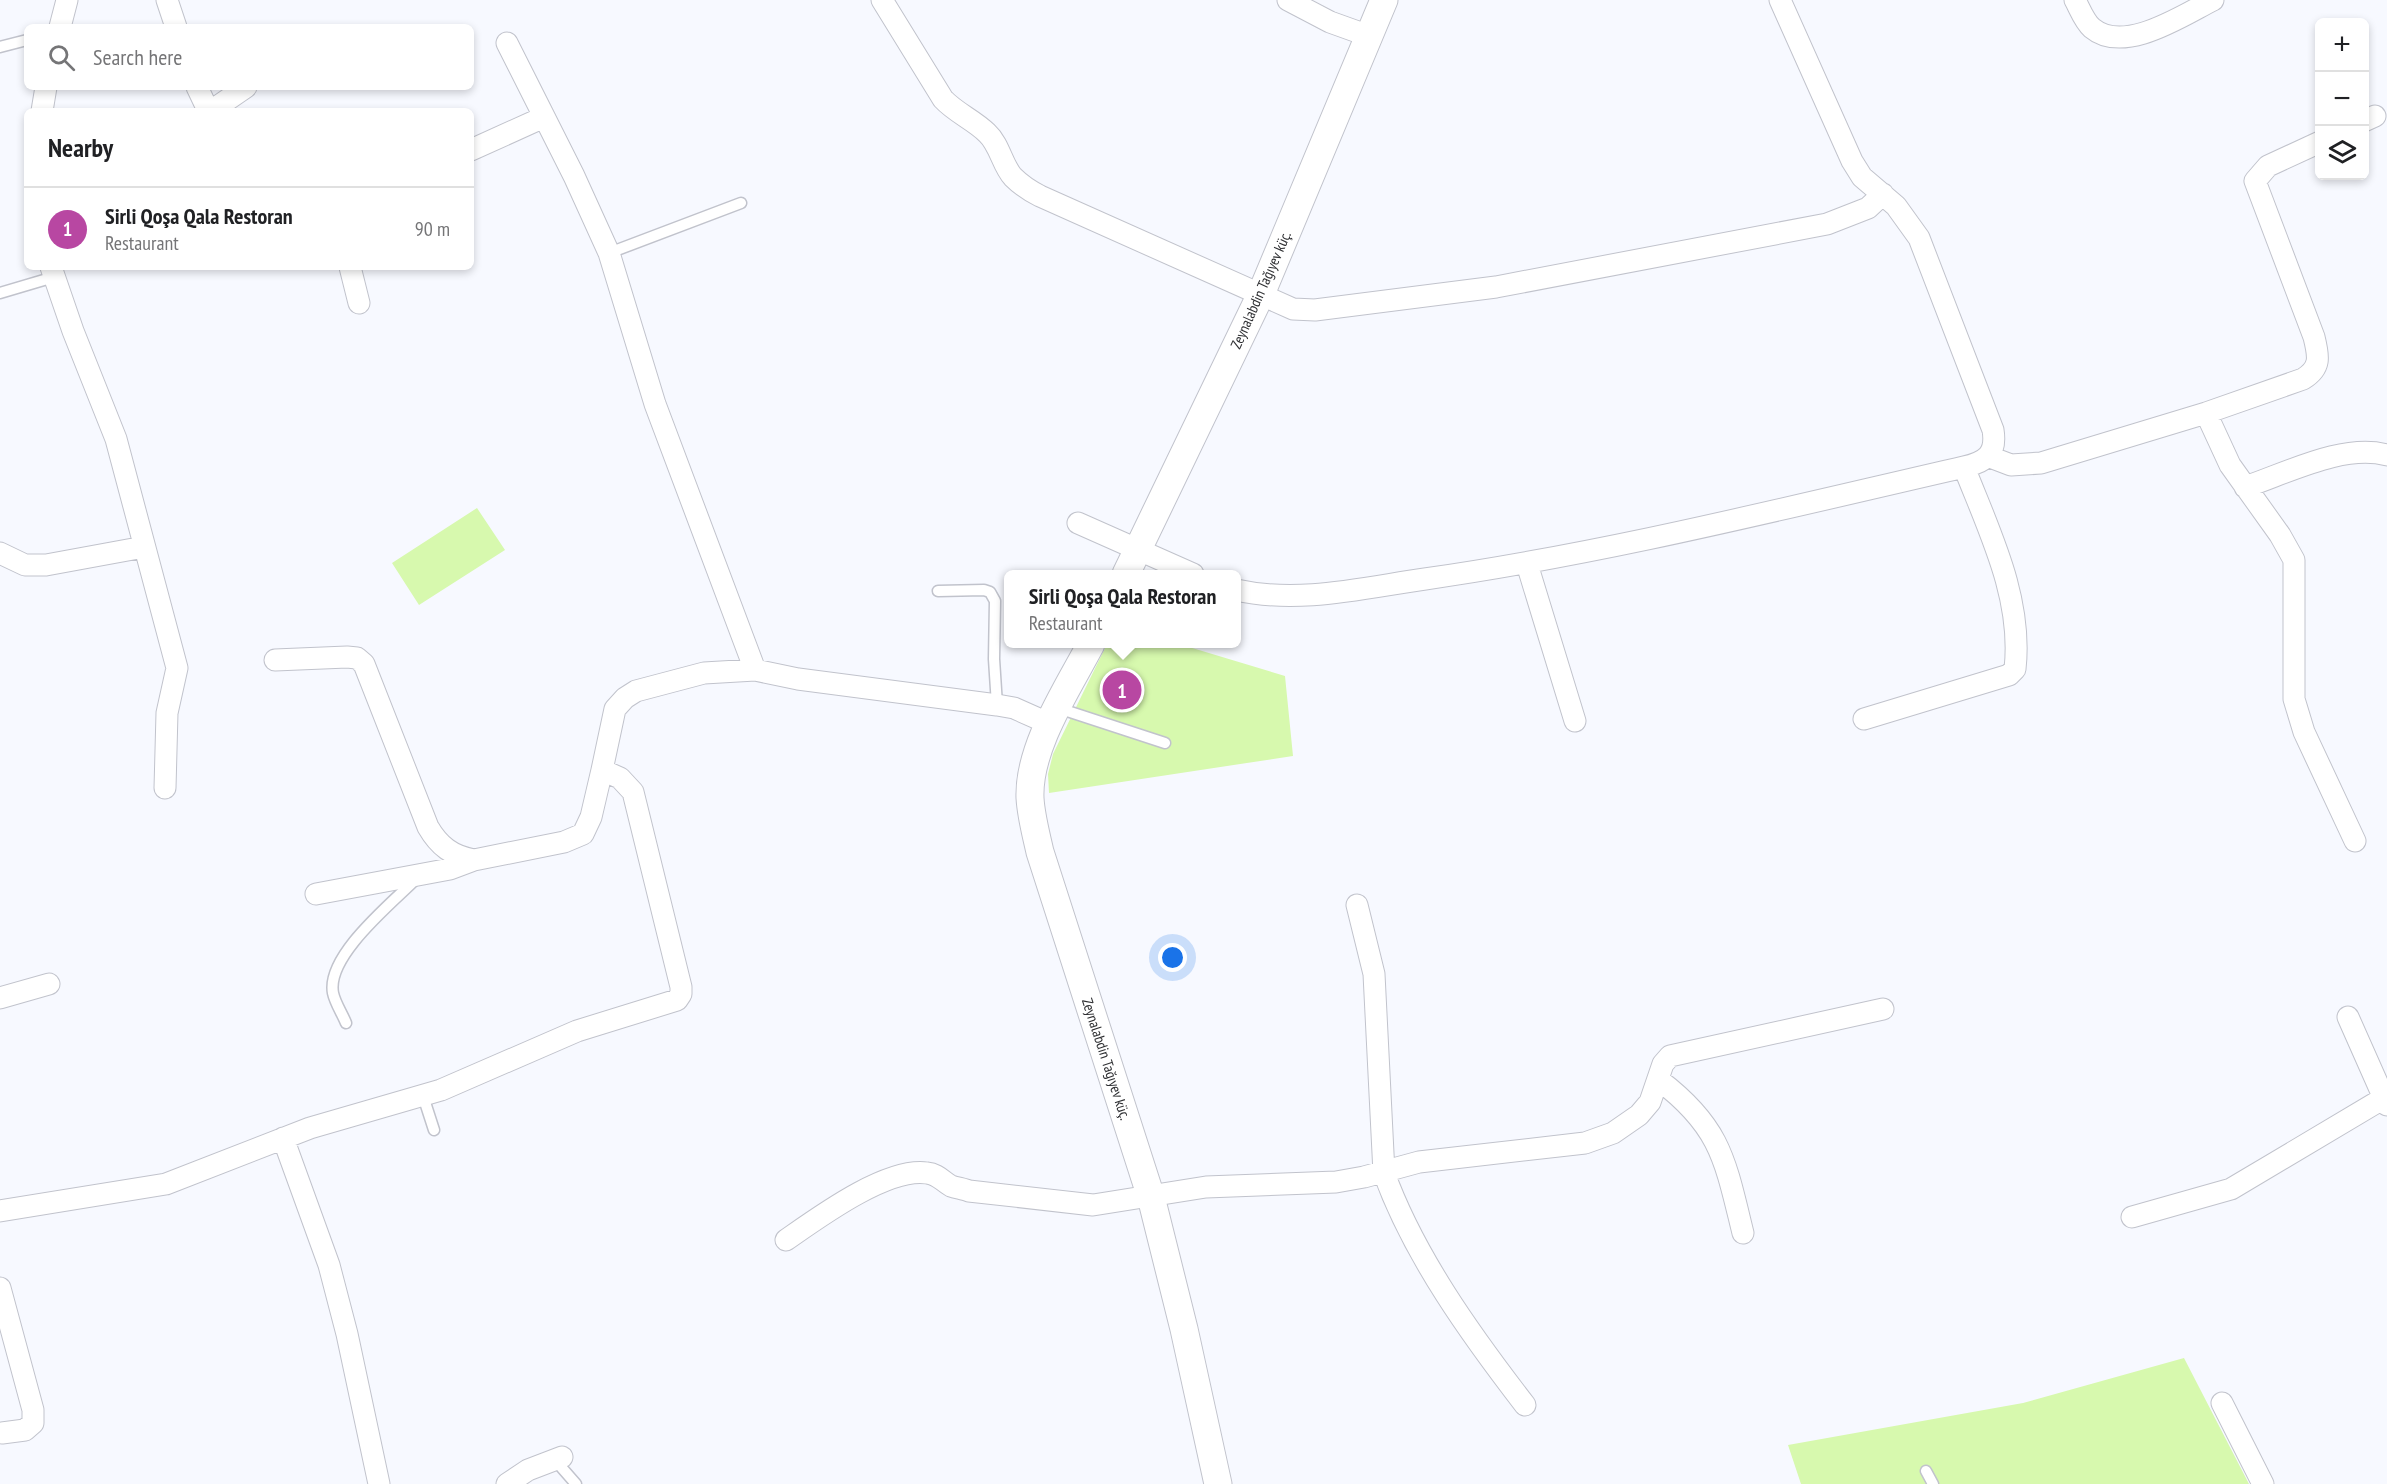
<!DOCTYPE html>
<meta charset="utf-8">
<style>
body{margin:0;font-family:"PT Sans Narrow",sans-serif;background:#f6f6f6;color:#202124}
.controls{position:absolute;right:18px;top:18px;display:grid;overflow:hidden;border-radius:9px;box-shadow:0 3px 9px #0003}
.controls button{width:54px;height:54px;display:grid;place-items:center;padding:0;border:0;border-bottom:2px solid #e0e0e0;background:#fff;color:#202124;font:30px sans-serif}
.you{position:absolute;left:1173px;top:958px;width:21px;height:21px;margin:-15px;border:4px solid #fff;border-radius:50%;background:#1a73e8;box-shadow:0 0 0 9px #1a73e833}
.badge{display:grid;place-items:center;width:39px;height:39px;border-radius:50%;background:#b847a2;color:#fff;font-size:20px;font-weight:700}
.pin{position:absolute;translate:-50% -50%;border:3px solid #fff;box-shadow:0 2px 6px #0006}
.popup{position:absolute;left:1004px;top:570px;width:237px;height:78px;box-sizing:border-box;display:grid;place-content:center;border-radius:9px;background:#fff;filter:drop-shadow(0 2px 4px #0005);font-size:20px;white-space:nowrap;color:#757577}
.popup b{font-size:22px;color:#202124}
.popup::after{content:'';position:absolute;left:50%;top:100%;margin-left:-12px;border:12px solid transparent;border-top-color:#fff}
.list{margin:0;padding:0;list-style:none}
h2{display:flex;justify-content:space-between;align-items:center;height:78px;margin:0;padding:0 24px;font-size:26px}
h2 small{font-size:20px;font-weight:400;color:#757577}
.list li{display:grid;grid-template-columns:39px 1fr auto;gap:18px;align-items:center;box-sizing:border-box;height:84px;padding:0 24px;border-top:2px solid #e0e0e0}
.list b{display:block;font-size:22px;white-space:nowrap}
.list p{margin:0;font-size:20px;white-space:nowrap;color:#757577}
.list em{font-size:20px;font-style:normal;color:#757577}
.icon{flex:none;width:33px;height:33px;fill:none;stroke:currentColor;stroke-width:2;stroke-linecap:round;stroke-linejoin:round}
.map{position:relative;flex:none;width:2387px;height:1484px;overflow:hidden}
.search{position:absolute;background:#fff;box-shadow:0 3px 9px #0003;left:24px;top:24px;width:450px;height:66px;display:flex;align-items:center;gap:15px;box-sizing:border-box;padding:0 21px;border-radius:9px;color:#757577;font-size:22px}
.panel{position:absolute;background:#fff;box-shadow:0 3px 9px #0003;left:24px;top:108px;width:450px;height:162px;border-radius:9px}
.map>svg:first-child{display:block}
</style>
<div class="map">
<svg width="2387" height="1484" viewBox="0 0 2387 1484">
<rect width="100%" height="100%" fill="#f7f9ff"/>
<!-- green -->
<path fill="#d7f9ae" d="M477,508L505,550L419,605L392,563Z
M1107,644H1179L1285,676L1293,756L1049,793L1048,774L1053,754Z
M2184,1358L2249,1484H1801L1788,1445L2023,1403Z"/>
<g fill="none" stroke-linecap="round" stroke-linejoin="round">
<defs>
<path id="service" d="M0,47L27,40
M609,253L741,203
M0,293L54,277
M938,591L984,590L990,592L995,601L994,659L997,705
M1058,708L1165,743
M346,1023C342,1013 335,1003 333,993C326,956 392,903 416,879
M423,1096L434,1130
M555,1460L576,1484
M1926,1471L1933,1484"/>
<path id="minor" d="M167,0L176,27
M882,0L943,99C956,113 974,120 987,133C1000,145 1002,165 1013,177C1021,185 1030,191 1040,196L1293,309L1315,310L1496,287L1827,224L1868,208L1883,194
M1288,0L1330,22L1369,36
M2075,0C2080,9 2084,21 2092,28C2124,55 2183,15 2213,0
M60,27L67,0
M507,43L574,176L609,253L655,404L755,670
M197,87L207,108L214,109L246,87
M42,111L46,87
M2364,121L2375,116
M471,150L544,117
M51,267L73,331L116,439L177,668L167,713L165,788
M350,267L359,303
M2206,413L2230,465L2280,535L2294,560V699L2304,732L2355,841
M1990,457L2011,465L2041,463L2206,413L2303,379C2321,368 2319,357 2314,337L2255,181L2268,166L2320,142
M2245,487C2287,473 2344,443 2387,455
M1078,523L1193,574
M0,553L25,565H46L144,547
M1527,564L1575,721
M1236,590C1299,604 1362,588 1425,579C1607,553 1785,508 1964,467C1986,462 1997,454 1993,430L1919,238L1896,206L1862,177L1852,161L1780,0
M275,660L347,657L357,658L364,664L428,827C439,846 452,856 474,860L564,842L583,834L591,817L602,770
M1864,719L2009,675L2015,669C2023,598 1989,531 1964,467
M316,894L450,869L474,860
M1357,905L1374,974L1384,1173C1414,1256 1471,1335 1525,1405
M0,998L49,984
M2348,1017L2387,1105
M1659,1080C1721,1127 1725,1160 1743,1233
M283,1138L329,1265L347,1334L379,1484
M0,1211L166,1184L310,1128L441,1090L577,1031L677,1000L681,994V987L633,792L620,778L602,770L615,709L625,698L636,691L704,673L755,670L798,679L997,705L1014,708L1050,724
M2132,1217L2231,1189L2384,1098
M786,1240C819,1217 887,1167 927,1173C938,1174 942,1181 951,1186C957,1188 964,1189 969,1191L1093,1205L1206,1187L1336,1182L1364,1177L1419,1162L1585,1143L1613,1133L1639,1115L1650,1102L1663,1064L1670,1056L1883,1009
M0,1288L33,1410V1423L25,1430L2,1433
M2222,1403L2263,1484
M507,1484L528,1470L562,1457"/>
<path id="tertiary" d="M1126,574L1261,294L1384,0
M1091,644C1068,688 1028,747 1030,798C1031,816 1036,834 1040,852L1151,1197L1184,1329L1218,1484"/>
</defs>
<!-- service casing -->
<use href="#service" stroke="#c1c3cc" stroke-width="13"/>
<!-- minor casing -->
<use href="#minor" stroke="#c1c3cc" stroke-width="23"/>
<!-- tertiary casing -->
<use href="#tertiary" stroke="#c1c3cc" stroke-width="29"/>
<!-- service -->
<use href="#service" stroke="#fff" stroke-width="10"/>
<!-- minor -->
<use href="#minor" stroke="#fff" stroke-width="21"/>
<!-- tertiary -->
<use href="#tertiary" stroke="#fff" stroke-width="27"/>
</g>
<g text-anchor="middle" stroke-width="4.5" stroke-linejoin="round" paint-order="stroke">
<!-- street labels -->
<g font-size="15" fill="#2f3033" stroke="#fff">
<text transform="translate(1261 290) rotate(-66)" y="5">Zeynalabdin Tağıyev küç.</text>
<text transform="translate(1106 1059) rotate(72)" y="5">Zeynalabdin Tağıyev küç.</text>
</g>
</g>
</svg>
<div class="controls">
<button>+</button>
<button>−</button>
<button><svg class="icon" aria-label="layers" viewBox="0 0 24 24"><path d="M12 4l9 5-9 5-9-5zM3 14l9 5 9-5"/></svg></button>
</div>
<div class="you"></div>
<div class="pin badge" style="left:1122px;top:690px">1</div>
<div class="popup"><b>Sirli Qoşa Qala Restoran</b>Restaurant</div>
<div class="search"><svg class="icon" aria-label="search" viewBox="0 0 24 24"><circle cx="10" cy="10" r="6"/><path d="M15 15l6 6"/></svg>Search here</div>
<section class="panel">
<h2>Nearby<small></small></h2>
<ul class="list">
<li><span class="badge">1</span><div><b>Sirli Qoşa Qala Restoran</b><p>Restaurant</p></div><em>90 m</em></li>
</ul>
</section>
</div>
